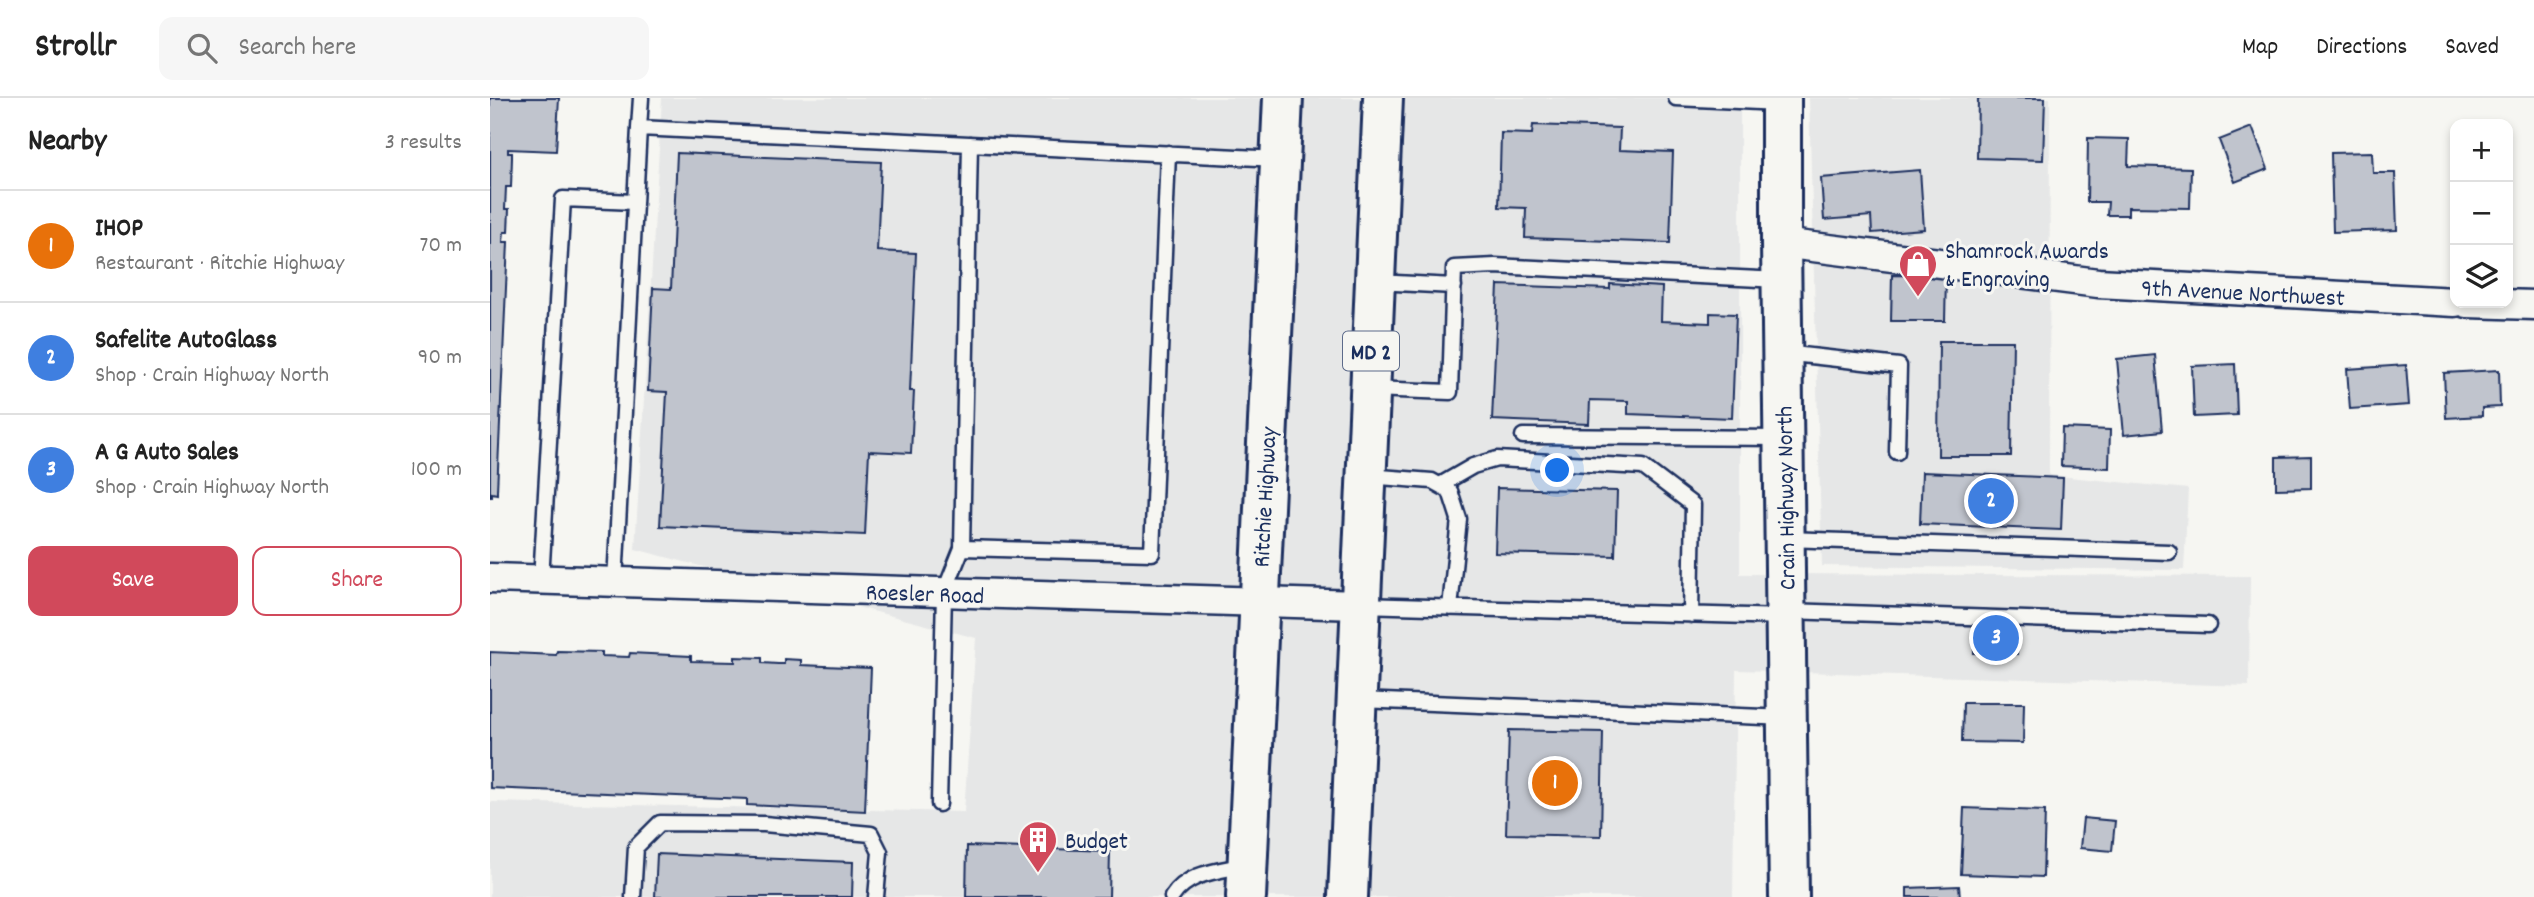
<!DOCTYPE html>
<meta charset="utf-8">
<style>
body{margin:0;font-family:Dekko,sans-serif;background:#f6f6f6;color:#222}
.controls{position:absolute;right:21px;top:21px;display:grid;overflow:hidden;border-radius:14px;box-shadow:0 4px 10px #0003}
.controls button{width:63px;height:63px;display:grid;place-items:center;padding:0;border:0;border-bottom:2px solid #e0e0e0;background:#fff;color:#222;font:35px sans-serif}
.you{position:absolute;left:1068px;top:373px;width:24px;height:24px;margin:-18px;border:5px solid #fff;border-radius:50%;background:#1a73e8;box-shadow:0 0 0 10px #1a73e833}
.badge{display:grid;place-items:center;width:46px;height:46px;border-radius:50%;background:#d1495b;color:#fff;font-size:23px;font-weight:700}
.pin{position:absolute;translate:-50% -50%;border:4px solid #fff;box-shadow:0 2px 7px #0006}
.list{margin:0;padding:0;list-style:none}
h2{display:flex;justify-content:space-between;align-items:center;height:91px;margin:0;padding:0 28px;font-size:30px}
h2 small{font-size:23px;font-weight:400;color:#767676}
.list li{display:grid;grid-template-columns:46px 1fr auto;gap:21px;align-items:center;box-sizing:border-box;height:112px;padding:0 28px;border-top:2px solid #e0e0e0}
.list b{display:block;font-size:26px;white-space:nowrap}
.list p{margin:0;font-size:23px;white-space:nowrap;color:#767676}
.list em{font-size:23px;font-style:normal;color:#767676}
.actions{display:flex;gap:14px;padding:21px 28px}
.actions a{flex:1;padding:16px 0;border:2px solid #d1495b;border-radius:14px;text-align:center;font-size:24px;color:#d1495b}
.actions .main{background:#d1495b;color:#fff}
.icon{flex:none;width:38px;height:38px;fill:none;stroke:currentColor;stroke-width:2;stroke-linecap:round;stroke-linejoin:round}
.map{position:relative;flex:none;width:2044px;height:799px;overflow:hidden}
header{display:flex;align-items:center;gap:42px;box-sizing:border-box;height:98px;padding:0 35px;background:#fff;border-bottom:2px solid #e0e0e0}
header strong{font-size:33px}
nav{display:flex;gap:38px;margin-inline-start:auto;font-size:24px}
.search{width:490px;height:63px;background:#f6f6f6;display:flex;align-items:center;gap:18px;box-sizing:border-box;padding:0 24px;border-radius:14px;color:#767676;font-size:26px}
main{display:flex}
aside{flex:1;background:#fff}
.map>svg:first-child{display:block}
</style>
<header>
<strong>Strollr</strong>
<div class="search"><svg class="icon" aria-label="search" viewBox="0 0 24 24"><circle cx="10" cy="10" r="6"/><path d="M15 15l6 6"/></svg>Search here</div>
<nav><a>Map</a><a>Directions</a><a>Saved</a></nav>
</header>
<main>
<aside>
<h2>Nearby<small>3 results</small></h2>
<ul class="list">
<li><span class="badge" style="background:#e8710a">1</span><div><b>IHOP</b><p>Restaurant · Ritchie Highway</p></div><em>70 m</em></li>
<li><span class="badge" style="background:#3f7fe0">2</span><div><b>Safelite AutoGlass</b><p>Shop · Crain Highway North</p></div><em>90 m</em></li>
<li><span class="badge" style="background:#3f7fe0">3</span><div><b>A G Auto Sales</b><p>Shop · Crain Highway North</p></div><em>100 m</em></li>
</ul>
<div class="actions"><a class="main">Save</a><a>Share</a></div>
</aside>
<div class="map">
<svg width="2044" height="799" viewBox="0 0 2044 799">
<rect width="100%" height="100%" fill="#f6f6f2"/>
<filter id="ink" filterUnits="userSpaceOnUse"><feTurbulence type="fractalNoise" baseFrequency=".0143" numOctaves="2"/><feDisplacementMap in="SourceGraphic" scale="14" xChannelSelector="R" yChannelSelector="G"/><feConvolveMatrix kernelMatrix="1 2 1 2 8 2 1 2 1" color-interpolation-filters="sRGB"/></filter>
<g filter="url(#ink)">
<!-- built -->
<path fill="#e6e7e7" d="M172,0H1250V476L1760,478L1759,588L1246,572L1243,799H0V704L474,714L486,540L145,451Z
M1319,0H1560L1559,377L1698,391L1694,472L1332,468Z"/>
<!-- building -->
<path fill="#c0c4cd" stroke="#1b2f5e" stroke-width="2" d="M0,0H69L66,53L18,51V55H22V60L21,89H16L15,111H19L18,134H14L13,144H18L7,393V396L2,395V399H0Z
M1488,0H1555L1553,62L1487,60Z
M1043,27L1130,30L1129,52L1183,54L1180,145L1035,140L1036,110L1009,109L1011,35L1042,36Z
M1762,29L1778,71L1745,84L1729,42Z
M1598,40L1639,41L1638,68L1701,70L1700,110L1638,109V117H1617L1618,104H1597Z
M1882,54L1883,75H1905L1907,132L1843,134L1841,55Z
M187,55L391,64L387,153L426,155L420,293H424L421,355L379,353L375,437L170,428L177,294L158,293L163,190L181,191Z
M1430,72L1434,131L1382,135L1381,118L1334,122L1331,80Z
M1402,177L1456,178L1455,223H1401Z
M1120,186L1172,189L1171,223L1220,225V215L1246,216L1242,320L1138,316V303L1100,302L1099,326L1002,322L1008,187L1120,191Z
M1449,243H1523L1521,358H1448Z
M1665,257L1672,333L1634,337L1627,261Z
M1745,266L1747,317L1704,319L1702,268Z
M1916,267L1919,307L1860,311L1857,271Z
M2009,272L2010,309L1992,310V318L1956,320L1954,275Z
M1572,330L1620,332L1619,370L1571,368Z
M1821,358V390L1786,391V359Z
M1432,374L1573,380L1571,432L1430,426Z
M1007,390L1127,393L1125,458L1005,455Z
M1485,524L1528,525L1527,556L1484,555Z
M67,553L112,554V558L139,559L140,555L201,558V563L245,564V559L272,560V565L288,566H294V561L311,562V567L381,570L375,713L257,707V701L0,690V554L66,557Z
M1473,605H1534L1533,645L1472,644Z
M1019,632L1113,634L1111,738L1016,736Z
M1474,710L1555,713L1553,779L1471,776Z
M1593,720L1625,723L1622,753L1590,750Z
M477,748L620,753L619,799H476Z
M167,756L363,764L362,799H165Z
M1469,788L1470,799H1417V790Z"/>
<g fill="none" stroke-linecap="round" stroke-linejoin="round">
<defs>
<path id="lane" d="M1186,0L1289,5
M149,30L151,0
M886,184L964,188
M1294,255L1409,268L1407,354
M881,291L960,294L964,170L1005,168L1290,182
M1033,338L1292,340
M877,378L942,383L960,393L969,421L960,510
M950,387L983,368L1007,361L1153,369L1203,407L1201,517
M1296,441L1679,454
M472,450L662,455L678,55
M51,482L73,101L145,104
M125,484L149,30L789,61
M871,507L1295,519
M1297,513L1718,527
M870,602L1297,620
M449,706L454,495L472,450L480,46
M143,799L146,749L170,725L274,726L381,736L390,754L386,799
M682,799C698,774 729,773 756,767"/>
<path id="street" d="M1291,145L1608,185L1965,204
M1977,205L2044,207
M0,480L869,507"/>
<path id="primary" d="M1291,0V145L1299,799
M756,799L793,0
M858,799L893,0"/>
</defs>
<!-- lane casing -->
<use href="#lane" stroke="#1b2f5e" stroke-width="19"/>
<!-- street casing -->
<use href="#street" stroke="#1b2f5e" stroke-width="33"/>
<!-- primary casing -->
<use href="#primary" stroke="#1b2f5e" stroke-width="44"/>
<!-- lane -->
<use href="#lane" stroke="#f6f6f2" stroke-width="14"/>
<!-- street -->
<use href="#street" stroke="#f6f6f2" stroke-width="28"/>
<!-- primary -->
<use href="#primary" stroke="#f6f6f2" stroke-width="38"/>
</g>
</g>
<!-- icons -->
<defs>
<symbol id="shop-pin" viewBox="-11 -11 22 30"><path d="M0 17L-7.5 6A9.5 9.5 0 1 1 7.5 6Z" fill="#d1495b" stroke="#f6f6f2"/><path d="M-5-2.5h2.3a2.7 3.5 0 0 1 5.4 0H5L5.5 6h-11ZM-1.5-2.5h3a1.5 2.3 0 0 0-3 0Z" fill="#fff"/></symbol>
<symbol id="building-pin" viewBox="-11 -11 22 30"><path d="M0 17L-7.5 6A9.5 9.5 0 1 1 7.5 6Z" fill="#d1495b" stroke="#f6f6f2"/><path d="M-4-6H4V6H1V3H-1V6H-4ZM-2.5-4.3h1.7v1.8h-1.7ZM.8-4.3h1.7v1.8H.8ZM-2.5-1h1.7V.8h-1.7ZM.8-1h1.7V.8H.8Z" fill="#fff"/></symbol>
</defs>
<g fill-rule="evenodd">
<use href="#shop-pin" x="1406" y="144" width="44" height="60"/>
<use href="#building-pin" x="526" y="720" width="44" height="60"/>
</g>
<g text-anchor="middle" stroke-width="6" stroke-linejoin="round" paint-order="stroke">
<!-- shield labels -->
<rect fill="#f6f6f2" stroke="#5d6b8a" stroke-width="2" x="853" y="233.5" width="56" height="39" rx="5"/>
<g font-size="23" font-weight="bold" fill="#1b2f5e">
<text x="881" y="261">MD 2</text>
</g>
<!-- poi labels -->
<g font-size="24" fill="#1b2f5e" stroke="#f6f6f2" text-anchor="start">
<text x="1455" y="160">Shamrock Awards<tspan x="1455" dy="28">&amp; Engraving</tspan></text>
<text x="575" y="750">Budget</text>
</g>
<!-- street labels -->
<g font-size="24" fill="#1b2f5e" stroke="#f6f6f2">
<text transform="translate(1753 194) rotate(3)" y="8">9th Avenue Northwest</text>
<text transform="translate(774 399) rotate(-87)" y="8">Ritchie Highway</text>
<text transform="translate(1295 400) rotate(-91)" y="8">Crain Highway North</text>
<text transform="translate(435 495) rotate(2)" y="8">Roesler Road</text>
</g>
</g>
</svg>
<div class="controls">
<button>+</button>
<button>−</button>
<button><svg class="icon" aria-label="layers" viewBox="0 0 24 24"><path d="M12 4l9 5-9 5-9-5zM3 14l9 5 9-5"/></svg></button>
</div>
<div class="you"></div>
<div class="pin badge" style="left:1065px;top:685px;background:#e8710a">1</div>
<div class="pin badge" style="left:1501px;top:403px;background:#3f7fe0">2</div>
<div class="pin badge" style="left:1506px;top:540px;background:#3f7fe0">3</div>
</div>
</main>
